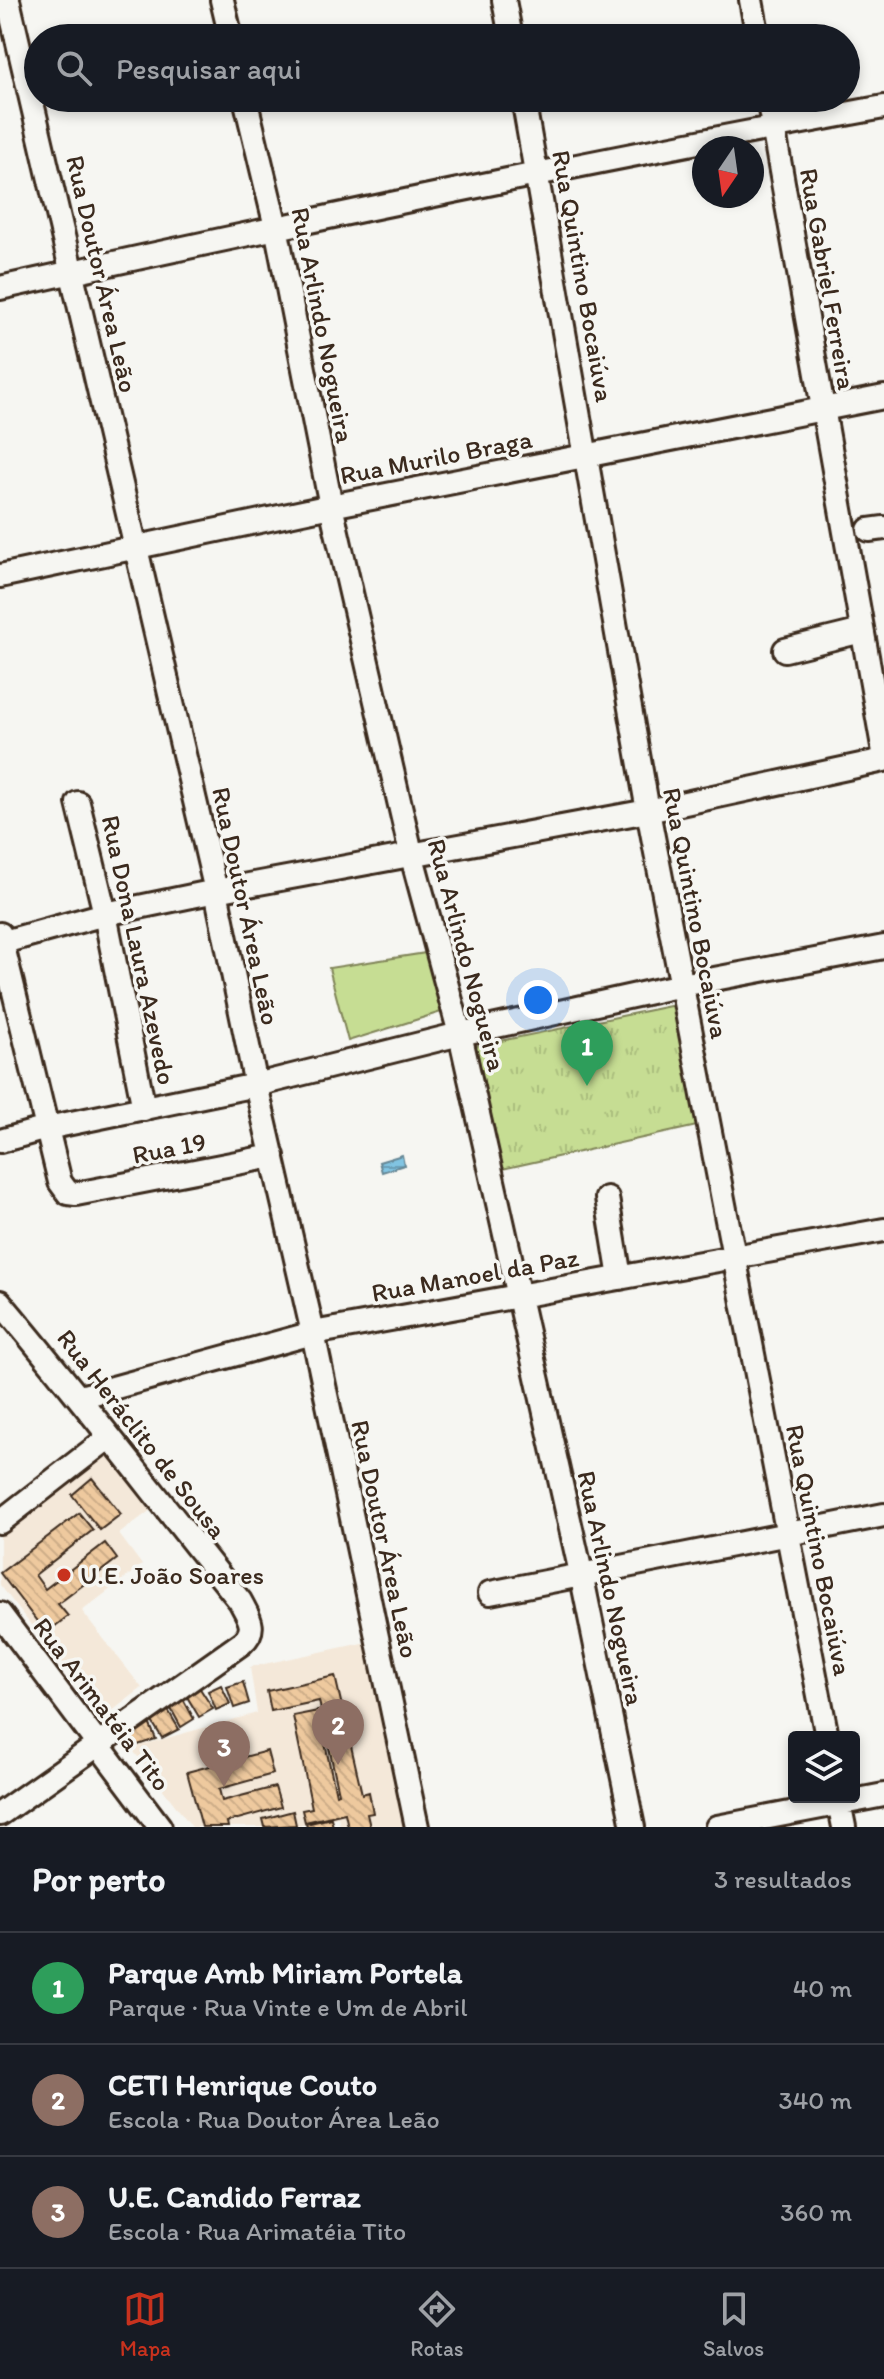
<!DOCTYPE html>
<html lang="pt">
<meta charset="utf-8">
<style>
body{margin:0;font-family:Itim,sans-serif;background:#242831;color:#f1f3f6}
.controls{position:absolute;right:24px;bottom:24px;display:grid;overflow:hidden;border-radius:8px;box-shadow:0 4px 12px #0003}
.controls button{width:72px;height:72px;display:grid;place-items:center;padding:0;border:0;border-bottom:2px solid #363941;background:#171b24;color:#f1f3f6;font:40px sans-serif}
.compass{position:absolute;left:692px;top:136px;width:72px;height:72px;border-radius:50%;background:#171b24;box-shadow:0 4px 12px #0003;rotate:193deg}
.you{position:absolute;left:538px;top:1000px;width:28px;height:28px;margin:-20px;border:6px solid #fff;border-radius:50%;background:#1a73e8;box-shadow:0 0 0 12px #1a73e833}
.badge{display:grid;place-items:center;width:52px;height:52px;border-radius:50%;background:#c8321e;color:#fff;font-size:26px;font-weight:700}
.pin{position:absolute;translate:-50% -66px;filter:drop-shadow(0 2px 4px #0008)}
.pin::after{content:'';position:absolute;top:42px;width:28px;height:24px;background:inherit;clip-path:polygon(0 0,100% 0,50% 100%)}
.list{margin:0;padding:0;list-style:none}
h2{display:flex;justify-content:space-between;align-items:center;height:104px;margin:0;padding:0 32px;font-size:34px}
h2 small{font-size:26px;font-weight:400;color:#9ea1a6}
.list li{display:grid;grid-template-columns:52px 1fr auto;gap:24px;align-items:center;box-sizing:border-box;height:112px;padding:0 32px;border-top:2px solid #363941}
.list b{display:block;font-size:30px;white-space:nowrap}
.list p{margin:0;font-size:26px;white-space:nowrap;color:#9ea1a6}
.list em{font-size:26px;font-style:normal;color:#9ea1a6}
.icon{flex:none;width:44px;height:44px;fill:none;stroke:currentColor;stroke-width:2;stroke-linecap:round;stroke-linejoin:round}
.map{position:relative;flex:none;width:884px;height:1827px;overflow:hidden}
.search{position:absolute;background:#171b24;box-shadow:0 4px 12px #0003;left:24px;right:24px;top:24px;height:88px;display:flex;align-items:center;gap:20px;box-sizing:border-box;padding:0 28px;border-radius:44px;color:#9ea1a6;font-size:30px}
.sheet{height:440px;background:#171b24}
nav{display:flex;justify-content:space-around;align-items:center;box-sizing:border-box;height:112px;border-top:2px solid #363941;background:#171b24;font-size:22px;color:#9ea1a6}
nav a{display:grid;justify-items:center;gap:4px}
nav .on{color:#c8321e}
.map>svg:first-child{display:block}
</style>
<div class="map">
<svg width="884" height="1827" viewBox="0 0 884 1827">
<defs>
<pattern id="park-tufts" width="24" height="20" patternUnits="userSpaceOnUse" patternTransform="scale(2)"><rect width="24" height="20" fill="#c6dd93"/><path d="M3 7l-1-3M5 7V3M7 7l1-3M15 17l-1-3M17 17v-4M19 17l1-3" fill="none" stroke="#abbe7e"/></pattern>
<pattern id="water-rules" width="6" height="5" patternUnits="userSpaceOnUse" patternTransform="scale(2)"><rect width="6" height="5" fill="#81c4e2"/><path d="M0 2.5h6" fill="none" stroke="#6b9fb7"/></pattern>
<pattern id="building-back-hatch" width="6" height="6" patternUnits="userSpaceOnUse" patternTransform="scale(2)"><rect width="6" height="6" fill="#eec99e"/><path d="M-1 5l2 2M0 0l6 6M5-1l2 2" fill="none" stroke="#cdad88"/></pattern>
</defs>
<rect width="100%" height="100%" fill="#f6f6f2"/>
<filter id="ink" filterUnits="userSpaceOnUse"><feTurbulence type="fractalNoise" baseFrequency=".0125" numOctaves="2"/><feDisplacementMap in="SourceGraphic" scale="16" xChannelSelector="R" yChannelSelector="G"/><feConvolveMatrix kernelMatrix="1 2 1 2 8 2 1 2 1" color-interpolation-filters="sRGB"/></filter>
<g filter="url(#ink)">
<!-- built -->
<path fill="#f4e8d9" d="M109,1446L156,1506L119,1534L142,1565L82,1611L142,1688L103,1718L0,1585V1529Z
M367,1642L408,1827H340L338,1817L293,1827H192L131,1748L257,1713L250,1667Z"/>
<!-- grass -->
<path fill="#c6dd93" stroke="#808458" stroke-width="2" d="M426,953L441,1012L348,1041L329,968Z"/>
<!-- park -->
<path fill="url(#park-tufts)" stroke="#808458" stroke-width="2" d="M675,1005L697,1126L502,1169L476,1046Z"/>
<!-- water -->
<path fill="url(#water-rules)" stroke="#658694" stroke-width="2" d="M402,1155L404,1165L382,1172L379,1162Z"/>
<!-- building -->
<path fill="url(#building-back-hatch)" stroke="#3b2a1e" stroke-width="2" d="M92,1478L121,1514L100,1530L72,1495Z
M79,1513L93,1530L35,1575L45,1589L105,1543L117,1559L58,1604L68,1616L46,1633L0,1573Z
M335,1676L362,1794L369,1792L373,1813L367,1814L370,1827H348L345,1813L305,1822L302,1810L312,1808L293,1716L318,1711L336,1794L339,1793L319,1701L271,1711L267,1691Z
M243,1682L249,1703L234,1708L227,1687Z
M221,1685L230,1704L216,1710L208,1691Z
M199,1687L213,1709L199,1717L186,1695Z
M182,1697L194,1719L181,1727L169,1705Z
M165,1705L179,1729L162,1738L148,1715Z
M147,1718L156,1739L132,1747L127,1731Z
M267,1751L273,1774L219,1789L222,1801L275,1787L281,1807L227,1822L228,1827H202L187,1772Z
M293,1811L296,1825L265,1827L263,1819Z
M331,1818L333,1827H307L306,1824Z"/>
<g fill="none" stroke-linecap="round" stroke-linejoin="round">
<defs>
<path id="minor" d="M8,0L216,891L256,1085L313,1333L417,1827
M222,0L231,38
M504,0L511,38
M751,0L758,38
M245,98L276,227L331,506L411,853L460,1034L581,1573L633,1827
M523,98L648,811L827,1737
M768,98L884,752
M0,288C294,223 588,161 884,107
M869,530L884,528
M0,576L331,506L884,397
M785,650L862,631
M78,803L105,914L144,1109
M0,934L60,1182L68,1193L76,1194L273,1156
M0,943L105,914L216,891L648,811L884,760
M0,1141L47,1128L256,1085L460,1034L682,985L884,947
M607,1198L620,1278
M0,1302C83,1400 160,1502 240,1601C249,1618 258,1629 242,1643L0,1814
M80,1397L313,1333L884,1230
M0,1522L108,1438
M490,1593L884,1515
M0,1614L160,1827
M838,1797L844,1827
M717,1827L884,1795"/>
</defs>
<!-- minor casing -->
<use href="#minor" stroke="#3b2a1e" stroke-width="28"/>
<!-- minor -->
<use href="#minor" stroke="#f6f6f2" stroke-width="22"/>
</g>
</g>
<!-- markers -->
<circle fill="#c8321e" stroke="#f6f6f2" stroke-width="3" cx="64" cy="1575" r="8"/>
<g text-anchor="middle" stroke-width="7" stroke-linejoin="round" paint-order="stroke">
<!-- street labels -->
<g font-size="26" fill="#3b2a1e" stroke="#f6f6f2">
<text transform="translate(102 274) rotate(77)" y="9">Rua Doutor Área Leão</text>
<text transform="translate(583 276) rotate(80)" y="9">Rua Quintino Bocaiúva</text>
<text transform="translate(828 279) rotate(80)" y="9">Rua Gabriel Ferreira</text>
<text transform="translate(323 325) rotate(79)" y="9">Rua Arlindo Nogueira</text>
<text transform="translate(436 457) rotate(-11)" y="9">Rua Murilo Braga</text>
<text transform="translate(246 906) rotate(78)" y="9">Rua Doutor Área Leão</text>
<text transform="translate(696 913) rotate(79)" y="9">Rua Quintino Bocaiúva</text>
<text transform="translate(139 950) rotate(78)" y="9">Rua Dona Laura Azevedo</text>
<text transform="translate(467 955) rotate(75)" y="9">Rua Arlindo Nogueira</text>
<text transform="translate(169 1148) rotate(-11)" y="9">Rua 19</text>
<text transform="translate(475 1275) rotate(-10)" y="9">Rua Manoel da Paz</text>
<text transform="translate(142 1434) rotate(52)" y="9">Rua Heráclito de Sousa</text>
<text transform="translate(385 1539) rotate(78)" y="9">Rua Doutor Área Leão</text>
<text transform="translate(819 1550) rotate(79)" y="9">Rua Quintino Bocaiúva</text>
<text transform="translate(611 1588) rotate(78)" y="9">Rua Arlindo Nogueira</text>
<text transform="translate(102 1704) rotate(53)" y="9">Rua Arimatéia Tito</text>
</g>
<!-- poi labels -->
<g font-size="26" fill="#3b2a1e" stroke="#f6f6f2" text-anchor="start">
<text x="80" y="1584">U.E. João Soares</text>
</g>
</g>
</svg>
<div class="controls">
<button><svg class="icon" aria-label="layers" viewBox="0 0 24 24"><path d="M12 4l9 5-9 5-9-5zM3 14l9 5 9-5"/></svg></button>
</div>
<svg class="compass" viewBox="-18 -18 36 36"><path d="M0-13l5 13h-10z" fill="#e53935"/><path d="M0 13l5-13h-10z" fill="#9ea1a6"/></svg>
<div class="you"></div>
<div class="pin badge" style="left:587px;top:1086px;background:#2e9e5b">1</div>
<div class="pin badge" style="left:338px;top:1765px;background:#8d6e63">2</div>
<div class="pin badge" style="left:224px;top:1787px;background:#8d6e63">3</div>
<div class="search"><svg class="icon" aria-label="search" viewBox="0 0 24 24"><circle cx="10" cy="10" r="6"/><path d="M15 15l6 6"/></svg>Pesquisar aqui</div>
</div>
<section class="sheet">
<h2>Por perto<small>3 resultados</small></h2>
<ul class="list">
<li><span class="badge" style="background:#2e9e5b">1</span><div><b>Parque Amb Miriam Portela</b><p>Parque · Rua Vinte e Um de Abril</p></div><em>40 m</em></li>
<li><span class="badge" style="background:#8d6e63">2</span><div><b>CETI Henrique Couto</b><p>Escola · Rua Doutor Área Leão</p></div><em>340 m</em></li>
<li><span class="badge" style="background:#8d6e63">3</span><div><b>U.E. Candido Ferraz</b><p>Escola · Rua Arimatéia Tito</p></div><em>360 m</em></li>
</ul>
</section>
<nav>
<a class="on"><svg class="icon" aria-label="map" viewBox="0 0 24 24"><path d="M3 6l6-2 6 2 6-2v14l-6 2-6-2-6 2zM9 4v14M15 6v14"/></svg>Mapa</a>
<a><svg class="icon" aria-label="directions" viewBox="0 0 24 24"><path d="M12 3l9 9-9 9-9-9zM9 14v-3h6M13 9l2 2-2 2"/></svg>Rotas</a>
<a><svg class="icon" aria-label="saved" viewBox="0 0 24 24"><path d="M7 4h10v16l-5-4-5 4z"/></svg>Salvos</a>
</nav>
